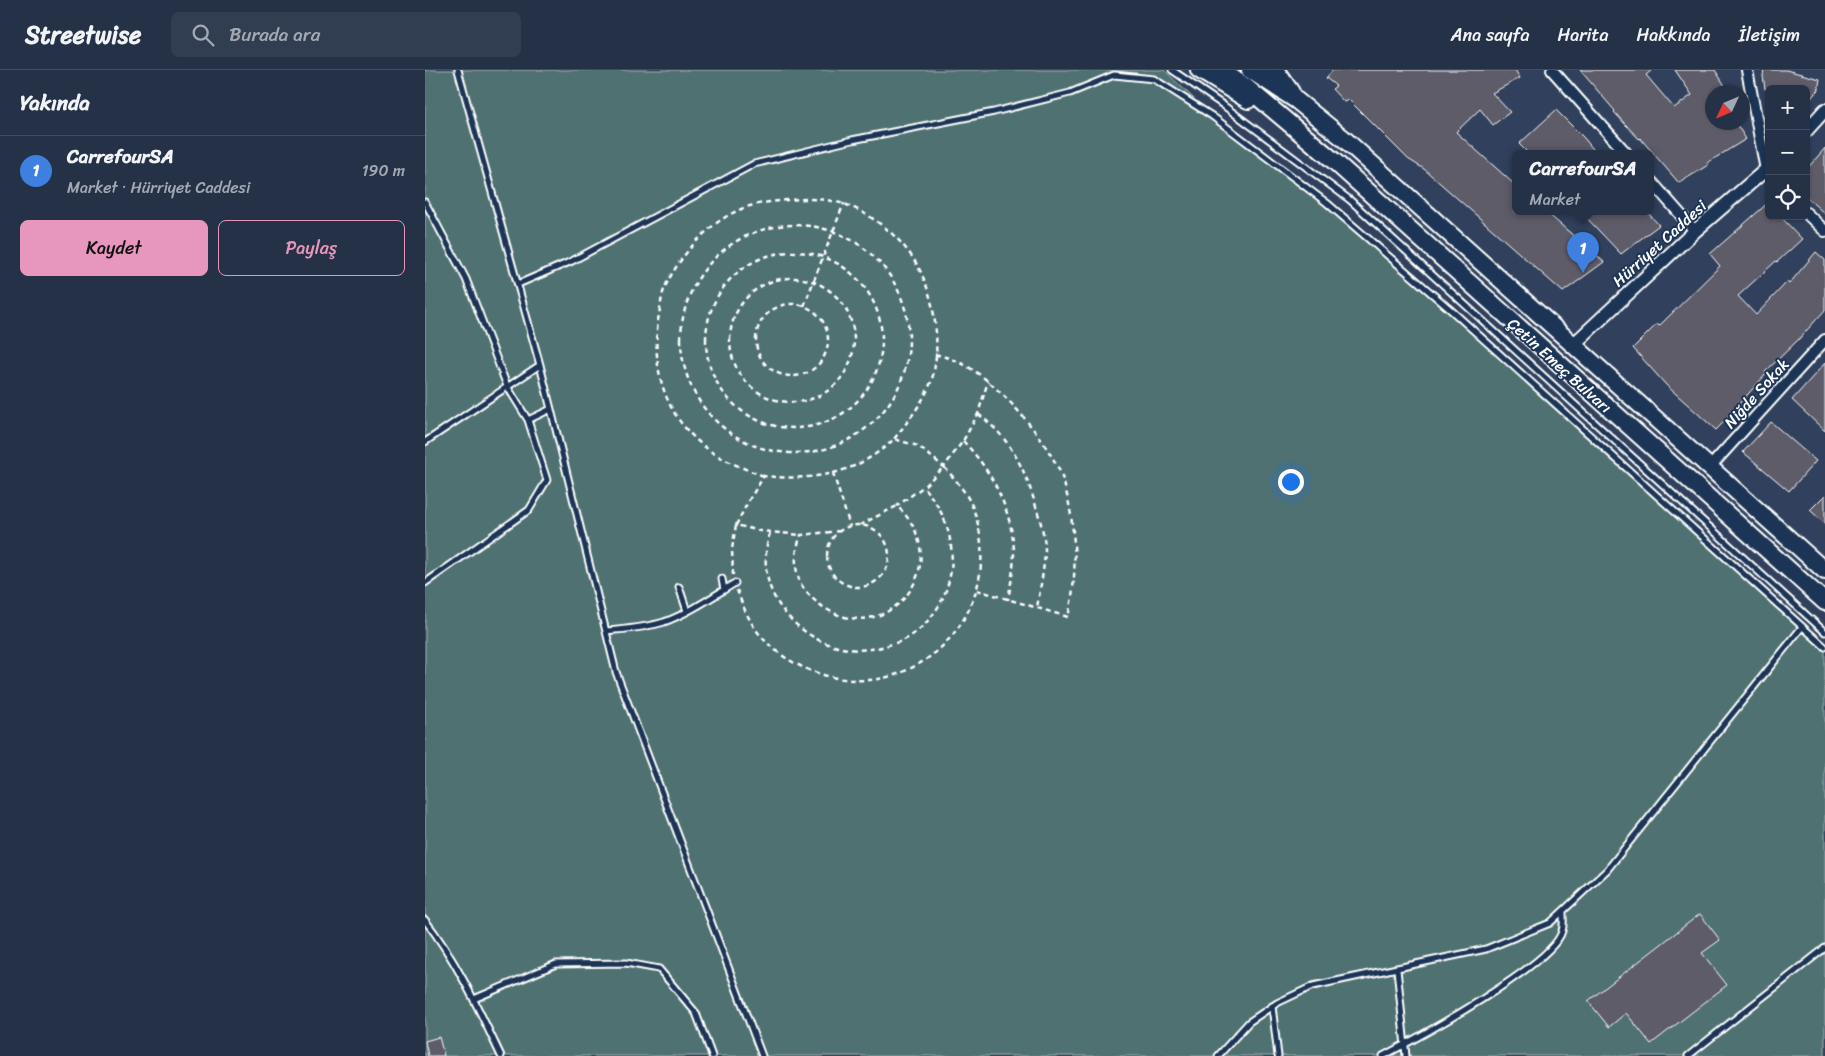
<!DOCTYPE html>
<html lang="tr">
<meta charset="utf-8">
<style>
body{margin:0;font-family:Sriracha,sans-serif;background:#313d51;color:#f1f3f6}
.controls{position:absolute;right:15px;top:15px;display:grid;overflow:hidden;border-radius:8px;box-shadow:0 1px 4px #0004}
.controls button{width:45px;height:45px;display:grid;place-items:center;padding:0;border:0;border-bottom:1px solid #424c5f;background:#253146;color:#f1f3f6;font:25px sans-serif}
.compass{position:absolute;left:1280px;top:15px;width:45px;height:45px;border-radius:50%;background:#253146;box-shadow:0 1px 4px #0004;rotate:226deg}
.you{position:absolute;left:865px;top:411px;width:18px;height:18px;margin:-12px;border:4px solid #fff;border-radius:50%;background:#1a73e8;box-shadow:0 0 0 8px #1a73e833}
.badge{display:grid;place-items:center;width:32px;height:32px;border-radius:50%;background:#e797bd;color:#fff;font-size:16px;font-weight:700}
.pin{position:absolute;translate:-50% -41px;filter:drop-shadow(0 1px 2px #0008)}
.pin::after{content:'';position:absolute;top:26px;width:18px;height:15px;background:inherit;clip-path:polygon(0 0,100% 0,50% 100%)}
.popup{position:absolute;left:1087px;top:80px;width:142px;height:65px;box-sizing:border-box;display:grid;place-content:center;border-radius:8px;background:#253146;filter:drop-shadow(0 1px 4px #0005);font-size:16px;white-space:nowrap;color:#a3a9b3}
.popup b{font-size:19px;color:#f1f3f6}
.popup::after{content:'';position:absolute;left:50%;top:100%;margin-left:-10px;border:10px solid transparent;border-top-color:#253146}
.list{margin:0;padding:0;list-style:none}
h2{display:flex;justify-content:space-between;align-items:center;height:65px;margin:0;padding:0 20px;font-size:21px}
h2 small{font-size:16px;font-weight:400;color:#a3a9b3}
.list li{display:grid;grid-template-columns:32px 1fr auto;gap:15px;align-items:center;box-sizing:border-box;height:70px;padding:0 20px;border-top:1px solid #424c5f}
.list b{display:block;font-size:19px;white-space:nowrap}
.list p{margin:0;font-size:16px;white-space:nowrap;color:#a3a9b3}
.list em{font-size:16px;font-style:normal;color:#a3a9b3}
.actions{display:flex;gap:10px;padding:15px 20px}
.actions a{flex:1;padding:11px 0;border:1px solid #e797bd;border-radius:8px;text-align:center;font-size:18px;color:#e797bd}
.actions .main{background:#e797bd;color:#111}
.icon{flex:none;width:28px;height:28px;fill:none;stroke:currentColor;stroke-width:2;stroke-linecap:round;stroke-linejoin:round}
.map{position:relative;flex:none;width:1400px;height:986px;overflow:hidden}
header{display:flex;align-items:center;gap:30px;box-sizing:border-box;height:70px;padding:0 25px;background:#253146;border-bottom:1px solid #424c5f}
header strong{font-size:24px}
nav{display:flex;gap:28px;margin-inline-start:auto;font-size:18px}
.search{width:350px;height:45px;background:#313d51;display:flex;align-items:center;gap:12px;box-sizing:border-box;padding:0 18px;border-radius:8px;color:#a3a9b3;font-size:19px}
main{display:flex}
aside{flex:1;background:#253146}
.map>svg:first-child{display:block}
</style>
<header>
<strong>Streetwise</strong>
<div class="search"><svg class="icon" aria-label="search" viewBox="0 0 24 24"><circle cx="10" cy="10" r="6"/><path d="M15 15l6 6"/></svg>Burada ara</div>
<nav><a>Ana sayfa</a><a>Harita</a><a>Hakkında</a><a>İletişim</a></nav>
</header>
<main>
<aside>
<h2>Yakında<small></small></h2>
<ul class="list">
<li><span class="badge" style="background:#3f7fe0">1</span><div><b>CarrefourSA</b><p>Market · Hürriyet Caddesi</p></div><em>190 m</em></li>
</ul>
<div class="actions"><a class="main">Kaydet</a><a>Paylaş</a></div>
</aside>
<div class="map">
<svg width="1400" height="986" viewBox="0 0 1400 986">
<rect width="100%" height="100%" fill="#31415d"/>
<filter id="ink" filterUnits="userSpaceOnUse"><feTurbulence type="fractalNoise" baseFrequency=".02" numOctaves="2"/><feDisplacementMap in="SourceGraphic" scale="10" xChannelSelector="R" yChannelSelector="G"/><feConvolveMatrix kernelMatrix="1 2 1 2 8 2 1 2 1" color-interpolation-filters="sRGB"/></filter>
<g filter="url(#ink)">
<!-- green -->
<path fill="#507171" stroke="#a8b8b8" d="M0,0H739L787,46L902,133L1400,577V986H0Z"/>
<!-- building -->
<path fill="#5f5c6a" stroke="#fff" d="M908,0H1090L1095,8L1067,23L1085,42L1068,55L1055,39L1031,62L1090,115V142H1121L1179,192L1138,222L999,99L983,89L924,30L919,32L907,19L911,16L901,8Z
M1155,0H1227L1221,5L1249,38L1267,25L1250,0H1290L1304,22H1288V52H1310L1321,69L1282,93L1283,95L1254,113L1215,68L1214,69L1189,42L1190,41Z
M1339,0H1361L1395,9L1393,20L1381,34V19H1340L1338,6Z
M1131,40L1159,68L1172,84H1104L1094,74Z
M1400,78V144L1381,127V100Z
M1344,132V146H1355L1377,169L1352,192L1351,191L1313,226L1331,245L1362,212L1364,214L1391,182L1400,190V240L1373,270L1340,302L1342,303L1314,334L1315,335L1291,360L1241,315L1208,278L1232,254L1234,256L1295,196L1285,184Z
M1156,142H1222L1234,155L1196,184Z
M1400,293V361L1367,330Z
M1346,352L1391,391L1364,421L1318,382Z
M1400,425V454L1385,440Z
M1275,844L1295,870L1277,883L1302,915L1226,974L1201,943L1184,957L1163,931Z
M14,967L19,986H3L0,971Z"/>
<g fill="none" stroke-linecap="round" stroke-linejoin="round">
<defs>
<path id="service" d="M33,0L115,295L191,602L337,986
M747,0L798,35L925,130L1400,562
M0,132L41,209L82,316L103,350
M93,214L147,191L329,94L427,70L569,42L645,23L689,5L729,9L787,46L902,133L1027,241L1400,577
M0,372L115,295
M297,509L299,520
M0,513L104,440L122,410L103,350L126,339
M254,517L262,541
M181,561C201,559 220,558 239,552C264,543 287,527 310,513
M0,850C32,891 54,940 76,986
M972,899L981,986
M49,929L131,894L201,893L234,899L271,943L287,986
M847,936L853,986
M793,986L824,952L852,933L888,916L1061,879L1125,853L1182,800L1377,557
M958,986C992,968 1129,894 1137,861C1139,855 1138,848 1138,842
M1263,986L1400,878"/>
<path id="minor" d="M1127,0L1202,84
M1322,0L1341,100L1343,104
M1226,111L1270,161
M1381,143L1400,161
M1285,397L1400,270"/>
<path id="tertiary" d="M1381,61L1400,40
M1149,274L1270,161L1344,97"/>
<path id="primary" d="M774,0L823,30
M796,0L821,17L909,91L1400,532
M825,0L871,30L918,68L1400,501
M847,0L854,5L866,22"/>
</defs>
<!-- service casing -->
<use href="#service" stroke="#fff" stroke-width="9"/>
<!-- minor casing -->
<use href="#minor" stroke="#fff" stroke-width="14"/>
<!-- tertiary casing -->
<use href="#tertiary" stroke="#fff" stroke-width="16"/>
<!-- primary casing -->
<use href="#primary" stroke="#fff" stroke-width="20"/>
<!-- path -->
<path stroke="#fff" stroke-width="2.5" stroke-dasharray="5 4" stroke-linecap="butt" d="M256 269a114 114 0 1 1 228 0a114 114 0 1 1-228 0Z
M281 270a88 88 0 1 1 176 0a88 88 0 1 1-176 0Z
M305 270a62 62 0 1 1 124 0a62 62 0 1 1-124 0Z
M331 270a36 36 0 1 1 72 0a36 36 0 1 1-72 0Z
M379,236L419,133
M510,284C542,292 557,305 580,327C600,347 618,370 631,394C638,405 641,421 644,434C651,472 652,509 643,547L552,520
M553,344C586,368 601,401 612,440C616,453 620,467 620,481C619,500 615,519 612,538
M538,371C567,401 586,438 589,480C589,497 586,513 583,530
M408,403L425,456
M339,406C304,393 281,384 257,354C232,322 227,278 235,239C236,232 237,224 240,217C254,187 283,153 314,140C329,133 346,132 362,130C389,128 411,128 435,141C464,157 488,180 500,212C511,239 516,283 506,312C498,333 483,351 469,369
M311,455L324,430L339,406C389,411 431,405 469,369L493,376L519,397L538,371L553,344L563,311
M402 486a31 31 0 1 1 62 0a31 31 0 1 1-62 0Z
M415,461L376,465C368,486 368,509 385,526C452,593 538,497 472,436L435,455
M345,463C336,492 341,521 361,544C386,573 423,587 460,576C467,574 475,572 481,569C536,535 541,462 498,417L472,436
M308,505L307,479L311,455L335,461L376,465
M312,520C317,534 323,549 332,561C362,602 428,622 475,603C540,578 572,506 549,441C543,424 531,410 519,397L498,417"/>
<!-- service -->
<use href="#service" stroke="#1d3557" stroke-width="5"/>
<!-- minor -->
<use href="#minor" stroke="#1d3557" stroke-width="10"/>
<!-- tertiary -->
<use href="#tertiary" stroke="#1d3557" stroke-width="12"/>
<!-- primary -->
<use href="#primary" stroke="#1d3557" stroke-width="16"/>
</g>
</g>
<g text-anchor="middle" stroke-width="4" stroke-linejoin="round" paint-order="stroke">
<!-- street labels -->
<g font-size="16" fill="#fff" stroke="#1d3557">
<text transform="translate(1234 173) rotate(-42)" y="6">Hürriyet Caddesi</text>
<text transform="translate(1135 295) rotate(42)" y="6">Çetin Emeç Bulvarı</text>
<text transform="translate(1331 323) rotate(-48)" y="6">Niğde Sokak</text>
</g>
</g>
</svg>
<div class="controls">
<button>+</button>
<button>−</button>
<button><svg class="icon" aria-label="locate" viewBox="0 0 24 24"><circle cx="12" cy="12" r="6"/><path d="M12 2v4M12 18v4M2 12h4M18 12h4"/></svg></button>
</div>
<svg class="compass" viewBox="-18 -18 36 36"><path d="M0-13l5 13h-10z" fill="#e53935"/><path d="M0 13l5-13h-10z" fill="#a3a9b3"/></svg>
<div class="you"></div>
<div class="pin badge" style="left:1158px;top:203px;background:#3f7fe0">1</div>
<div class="popup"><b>CarrefourSA</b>Market</div>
</div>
</main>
